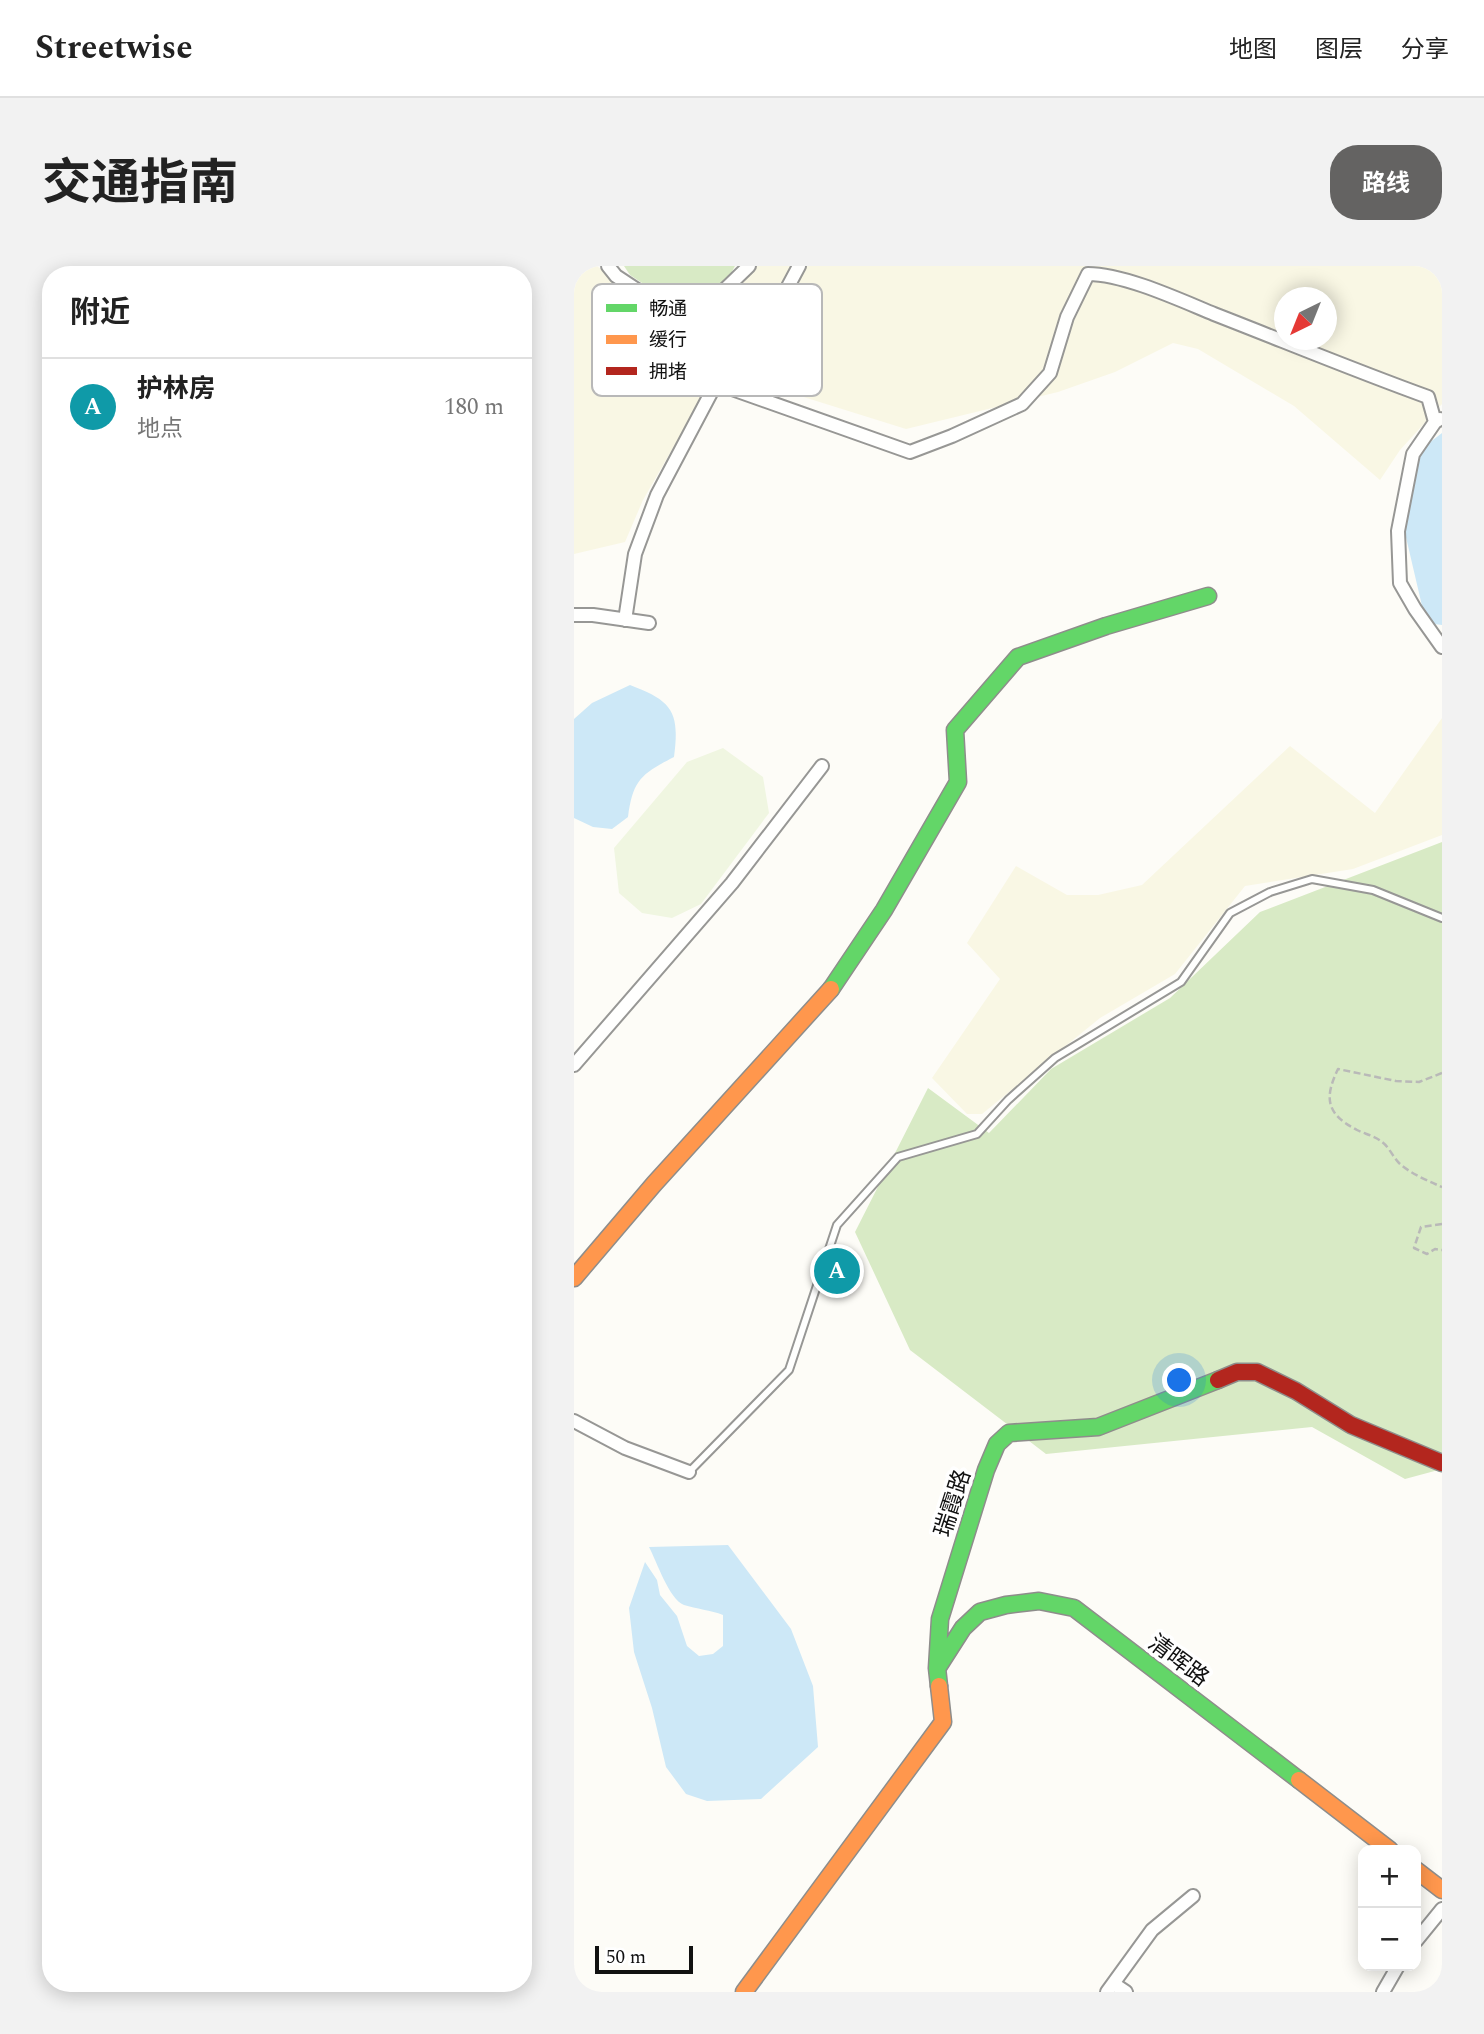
<!DOCTYPE html>
<html lang="zh">
<meta charset="utf-8">
<style>
body{margin:0;font-family:Spectral,"Noto Sans SC",serif;background:#f2f2f2;color:#222}
.controls{position:absolute;right:21px;bottom:21px;display:grid;overflow:hidden;border-radius:14px;box-shadow:0 4px 18px #0003}
.controls button{width:63px;height:63px;display:grid;place-items:center;padding:0;border:0;border-bottom:2px solid #e0e0e0;background:#fff;color:#222;font:35px sans-serif}
.compass{position:absolute;left:700px;top:21px;width:63px;height:63px;border-radius:50%;background:#fff;box-shadow:0 4px 18px #0003;rotate:223deg}
.scale{position:absolute;left:21px;bottom:18px;width:98px;box-sizing:border-box;padding-left:7px;border:4px solid #111;border-top:0;font-size:19px;line-height:24px;white-space:nowrap;color:#111;-webkit-text-stroke:5px #fff;paint-order:stroke}
.you{position:absolute;left:606px;top:1115px;width:24px;height:24px;margin:-18px;border:5px solid #fff;border-radius:50%;background:#1a73e8;box-shadow:0 0 0 10px #1a73e833}
.badge{display:grid;place-items:center;width:46px;height:46px;border-radius:50%;background:#646362;color:#fff;font-size:23px;font-weight:700}
.pin{position:absolute;translate:-50% -50%;border:4px solid #fff;box-shadow:0 2px 7px #0006}
.list{margin:0;padding:0;list-style:none}
h2{display:flex;justify-content:space-between;align-items:center;height:91px;margin:0;padding:0 28px;font-size:30px}
h2 small{font-size:23px;font-weight:400;color:#767676}
.list li{display:grid;grid-template-columns:46px 1fr auto;gap:21px;align-items:center;box-sizing:border-box;height:98px;padding:0 28px;border-top:2px solid #e0e0e0}
.list b{display:block;font-size:26px;white-space:nowrap}
.list p{margin:0;font-size:23px;white-space:nowrap;color:#767676}
.list em{font-size:23px;font-style:normal;color:#767676}
.map{position:relative;flex:none;width:868px;height:1726px;overflow:hidden;border-radius:28px}
header{display:flex;align-items:center;gap:42px;box-sizing:border-box;height:98px;padding:0 35px;background:#fff;border-bottom:2px solid #e0e0e0}
header strong{font-size:33px}
nav{display:flex;gap:38px;margin-inline-start:auto;font-size:24px}
.intro{display:flex;align-items:center;justify-content:space-between;box-sizing:border-box;height:168px;padding:0 42px}
h1{margin:0;font-size:49px}
.button{padding:18px 32px;border-radius:28px;background:#646362;color:#fff;font-size:24px;font-weight:700}
main{display:flex;gap:42px;padding:0 42px}
aside{flex:1;background:#fff;border-radius:28px;box-shadow:0 4px 18px #0003}
.map>svg:first-child{display:block}
</style>
<header>
<strong>Streetwise</strong>
<nav><a>地图</a><a>图层</a><a>分享</a></nav>
</header>
<div class="intro"><h1>交通指南</h1><a class="button">路线</a></div>
<main>
<aside>
<h2>附近<small></small></h2>
<ul class="list">
<li><span class="badge" style="background:#0f9aa8">A</span><div><b>护林房</b><p>地点</p></div><em>180 m</em></li>
</ul>
</aside>
<div class="map">
<svg width="868" height="1726" viewBox="0 0 868 1726">
<rect width="100%" height="100%" fill="#fdfcf7"/>
<!-- farmland -->
<path fill="#f9f7e4" fill-rule="evenodd" d="M0,0H23L88,51L149,40L168,0H865L868,2V138L826,184L806,214L720,140L624,83L599,77L541,106L484,126L332,163L175,114L141,109L69,234L51,276L0,288ZM710,32H752V74H710Z
M868,452V569L779,603L671,620L601,708L526,752L408,848H393L358,812L426,713L393,677L442,600L493,629H524L568,619L716,480L801,547Z"/>
<!-- forest -->
<path fill="#d8eac5" d="M50,0H161L145,29L92,33L56,9Z
M868,576V1203L831,1213L738,1161L472,1188L336,1084L281,966L354,822L415,867L477,803L596,732L686,646Z"/>
<!-- pitch -->
<path fill="#f0f6e1" d="M149,482L189,511L195,547L127,638L98,652L68,647L45,627L40,582L113,496Z"/>
<!-- water -->
<path fill="#cde8f7" d="M868,167V359L852,357L831,267L846,184Z
M56,419C98,435 106,445 100,491C67,508 59,514 54,551L38,563L19,561L0,552V453L18,437Z
M154,1279L217,1363L239,1420L244,1481L187,1533L133,1535L112,1528L92,1501L78,1442L60,1386L55,1342L71,1296L83,1314L86,1329L103,1350L113,1380L125,1390L139,1388L149,1380V1349C137,1344 122,1343 110,1339C95,1333 83,1296 75,1281Z"/>
<g fill="none" stroke-linecap="round" stroke-linejoin="round">
<defs>
<path id="lane" d="M115,1206L215,1104L263,959L324,891L403,868L434,834L481,792L607,716L656,647L696,626L738,613L799,624L868,652"/>
<path id="street" d="M34,0L42,10L95,45L145,29L175,0
M144,118L336,186L378,170L448,138L476,107L493,51L514,8C550,8 606,34 640,48C712,76 782,105 854,131L861,156
M866,153L861,156L839,188L824,265L826,317L841,343L868,381
M0,349H19L75,357
M51,354L61,288L83,229L138,125L176,80L202,43L225,0
M0,799L158,617L248,500
M0,1155L51,1182L115,1206
M842,1675L868,1643
M540,1718L552,1726
M533,1726L578,1664L619,1630
M809,1726L824,1700"/>
<path id="fast" d="M257,723L310,644L384,516L381,464L444,391L532,360L634,330
M364,1401L389,1362L406,1346L432,1339L465,1335L500,1342L725,1514
M365,1420L363,1402L366,1353L412,1204L423,1178L435,1167L524,1161L644,1114"/>
<path id="slow" d="M0,1012L80,918L257,723
M725,1514L816,1584
M842,1604L868,1624
M170,1726L369,1456L365,1420"/>
<path id="jam" d="M644,1114L663,1106H683L722,1125L777,1159L868,1197"/>
</defs>
<!-- lane casing -->
<use href="#lane" stroke="#979795" stroke-width="10"/>
<!-- street casing -->
<use href="#street" stroke="#979795" stroke-width="16"/>
<!-- fast casing -->
<use href="#fast" stroke="#8e8d8b" stroke-width="19"/>
<!-- slow casing -->
<use href="#slow" stroke="#8e8d8b" stroke-width="19"/>
<!-- jam casing -->
<use href="#jam" stroke="#8e8d8b" stroke-width="19"/>
<!-- path -->
<path stroke="#b9b9b8" stroke-width="2.5" stroke-dasharray="7 3.5" stroke-linecap="butt" d="M868,807L845,816L822,815L764,803C750,832 752,848 783,864C791,868 801,870 808,876C815,881 819,891 825,897C837,908 854,915 868,921
M868,958L847,961L840,982L853,988L861,983L868,984"/>
<!-- lane -->
<use href="#lane" stroke="#fffffe" stroke-width="6"/>
<!-- street -->
<use href="#street" stroke="#fffffe" stroke-width="12"/>
<!-- fast -->
<use href="#fast" stroke="#63d668" stroke-width="16"/>
<!-- slow -->
<use href="#slow" stroke="#ff974d" stroke-width="16"/>
<!-- jam -->
<use href="#jam" stroke="#b3261e" stroke-width="16"/>
</g>
<g text-anchor="middle" stroke-width="7" stroke-linejoin="round" paint-order="stroke">
<!-- street labels -->
<g font-size="23" fill="#111" stroke="#fff">
<text transform="translate(378 1237) rotate(-72)" y="8">瑞霞路</text>
<text transform="translate(605 1394) rotate(37)" y="8">清晖路</text>
</g>
</g>
<!-- legend -->
<rect x="18" y="18" width="230" height="112" rx="10" fill="#fff" stroke="#b8b8b8" stroke-width="2"/>
<rect x="32" y="38" width="31" height="8" fill="#63d668"/>
<rect x="32" y="69" width="31" height="9" fill="#ff974d"/>
<rect x="32" y="101" width="31" height="8" fill="#b3261e"/>
<g font-size="19" fill="#111">
<text x="75" y="49">畅通</text>
<text x="75" y="80">缓行</text>
<text x="75" y="112">拥堵</text>
</g>
</svg>
<div class="controls">
<button>+</button>
<button>−</button>
</div>
<svg class="compass" viewBox="-18 -18 36 36"><path d="M0-13l5 13h-10z" fill="#e53935"/><path d="M0 13l5-13h-10z" fill="#767676"/></svg>
<div class="scale">50 m</div>
<div class="you"></div>
<div class="pin badge" style="left:263px;top:1005px;background:#0f9aa8">A</div>
</div>
</main>
